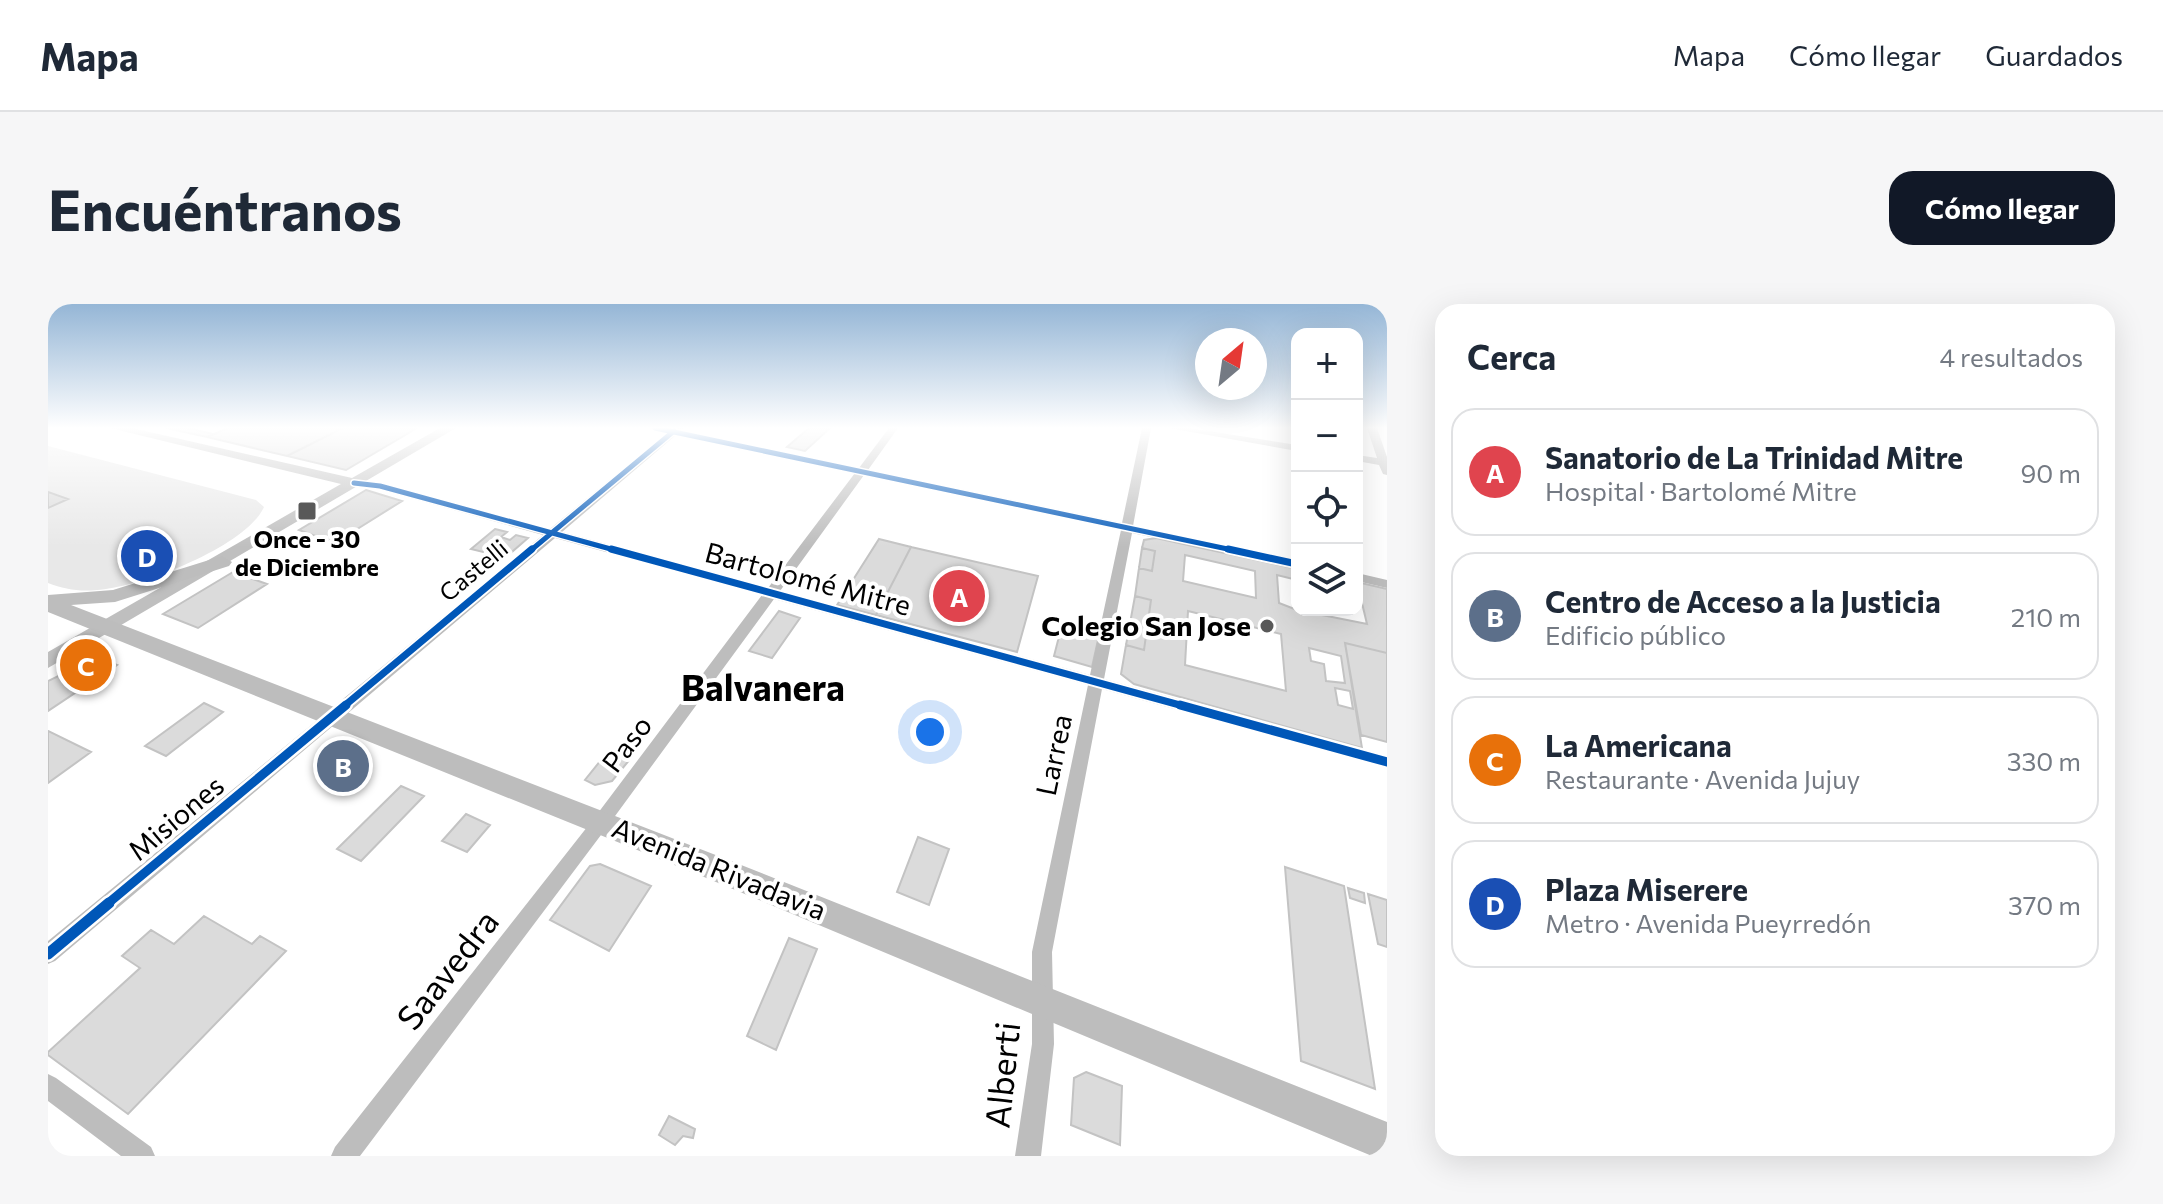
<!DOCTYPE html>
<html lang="es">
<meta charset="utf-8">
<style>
body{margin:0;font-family:Commissioner,sans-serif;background:#f6f6f7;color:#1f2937}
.controls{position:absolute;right:24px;top:24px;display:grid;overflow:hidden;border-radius:16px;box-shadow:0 8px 32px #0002}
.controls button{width:72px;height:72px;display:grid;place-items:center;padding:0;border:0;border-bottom:2px solid #e0e1e3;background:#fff;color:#1f2937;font:40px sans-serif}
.compass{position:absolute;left:1147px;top:24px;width:72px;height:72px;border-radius:50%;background:#fff;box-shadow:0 8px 32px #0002;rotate:29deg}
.you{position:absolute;left:882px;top:428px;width:28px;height:28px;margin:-20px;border:6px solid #fff;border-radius:50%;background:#1a73e8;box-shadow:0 0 0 12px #1a73e833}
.badge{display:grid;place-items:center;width:52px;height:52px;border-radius:50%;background:#111827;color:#fff;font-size:26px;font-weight:700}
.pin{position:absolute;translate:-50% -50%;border:4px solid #fff;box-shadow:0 2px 8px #0006}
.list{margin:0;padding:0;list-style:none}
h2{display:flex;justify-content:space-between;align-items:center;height:104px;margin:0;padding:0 32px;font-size:34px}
h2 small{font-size:26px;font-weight:400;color:#747a83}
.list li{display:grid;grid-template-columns:52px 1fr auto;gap:24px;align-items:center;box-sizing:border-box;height:128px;margin:0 16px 16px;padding:0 16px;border:2px solid #e0e1e3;border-radius:24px}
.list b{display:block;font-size:30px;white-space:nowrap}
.list p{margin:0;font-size:26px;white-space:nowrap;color:#747a83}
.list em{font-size:26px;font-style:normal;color:#747a83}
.icon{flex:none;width:44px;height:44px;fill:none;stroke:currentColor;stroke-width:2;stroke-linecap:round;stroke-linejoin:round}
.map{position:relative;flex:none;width:1339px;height:852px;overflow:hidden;border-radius:24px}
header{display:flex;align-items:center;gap:48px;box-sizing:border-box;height:112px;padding:0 40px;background:#fff;border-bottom:2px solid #e0e1e3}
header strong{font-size:38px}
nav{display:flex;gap:44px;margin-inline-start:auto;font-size:28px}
.intro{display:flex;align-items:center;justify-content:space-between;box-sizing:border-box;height:192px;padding:0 48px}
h1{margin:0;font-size:56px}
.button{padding:20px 36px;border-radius:24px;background:#111827;color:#fff;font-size:28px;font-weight:700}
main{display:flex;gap:48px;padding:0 48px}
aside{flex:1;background:#fff;border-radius:24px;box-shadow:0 8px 32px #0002}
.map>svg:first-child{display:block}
</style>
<header>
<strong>Mapa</strong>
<nav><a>Mapa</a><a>Cómo llegar</a><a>Guardados</a></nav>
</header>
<div class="intro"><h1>Encuéntranos</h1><a class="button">Cómo llegar</a></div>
<main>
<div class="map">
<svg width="1339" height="852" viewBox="0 0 1339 852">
<rect width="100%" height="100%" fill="#fff"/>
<!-- green -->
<path fill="#e8e8e8" d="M0,142L208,196L216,203C198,243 91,284 49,286C31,288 16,285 0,279Z"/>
<!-- building -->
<path fill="#dbdbdb" stroke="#c3c3c3" stroke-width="2" fill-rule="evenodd" d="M118,124H140L165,130L159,133Z
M180,124H295L239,152L159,133Z
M295,124H369L298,166L239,152Z
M761,124H782L757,147L739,143Z
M318,186L354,197L287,239L251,226Z
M0,188L20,195L0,204Z
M447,225L459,228L453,233L462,236L468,231L480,234L457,254L444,251L452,244L443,242L435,248L423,245Z
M1108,234L1249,265V276L1229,271L1231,299L1249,306L1319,320L1309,278L1339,285V349L1297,339L1314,444L1086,380L1073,370L1078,341L1096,346L1103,296L1087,292L1091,264L1104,267L1107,247L1094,244L1096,236ZM1137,251L1207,267L1208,294L1135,277ZM1140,307L1233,330L1238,387L1137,361ZM1261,344L1293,352L1297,379L1278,377L1276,360L1263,357ZM1287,384L1302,387L1305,405L1290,401Z
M831,235L863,243L828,311L789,301Z
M863,243L990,272L969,348L828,311Z
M1094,244L1107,247L1104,267L1091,264Z
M185,268L219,280L150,324L115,310Z
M1087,292L1103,296L1096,346L1078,341Z
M731,307L752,314L724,354L701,347Z
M1015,317L1052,327L1044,363L1006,352Z
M1297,339L1339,349V438L1313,431Z
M49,353L69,361L0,407V377Z
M156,399L175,408L118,452L97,442Z
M0,427L43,448L0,479Z
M561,446L583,454L564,477L547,481L537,476Z
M353,482L376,492L313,557L289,545Z
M418,510L442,521L419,548L394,537Z
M870,533L901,545L881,601L849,588Z
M552,560L603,582L561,647L502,616L542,562Z
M1237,563L1296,582L1327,785L1253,757Z
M1300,584L1316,589L1317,599L1302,594Z
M1320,590L1339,596V643L1330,640Z
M156,612L204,640L212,632L238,647L80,810L0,751V748L92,664L74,652L103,626L126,640Z
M741,634L769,645L728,746L699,732Z
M1038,768L1074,782L1072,841L1023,821L1026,774Z
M621,812L647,825L645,834L635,832L627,841L611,831Z"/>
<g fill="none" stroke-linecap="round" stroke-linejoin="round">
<!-- minor -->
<path fill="#bdbdbd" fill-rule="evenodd" d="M602,124H635L634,127L811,164L841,124H850L820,166L1074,219L1094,124H1103L1085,222L1249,256V264L1084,229L1056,375L1339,452V464L1054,385L1004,648L1006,740L993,852H967L984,740V648L1040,381L726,295L559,523L312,852H283L287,843L547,513L714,291L507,234L7,657L0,660V637L495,231L331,185L302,181V177L332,179L502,225L619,129ZM628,131L807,169L720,284L514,228ZM816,171L1073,226L1042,371L732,287Z
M1121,124H1141L1249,141V147Z
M1319,124H1329L1339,153V171L1335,170L1331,161L1309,157V151L1329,154Z
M1309,269L1339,276V284L1309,277Z
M0,770L8,774L103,843L107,852H73L0,797Z"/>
<!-- secondary -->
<path fill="#bfbfbf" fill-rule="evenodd" d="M62,124H84L304,174L392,124H408L0,364V348L293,180Z"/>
<!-- primary -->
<path fill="#bdbdbd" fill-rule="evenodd" d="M174,252L184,258L181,262L67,298L23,301L678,555L1339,818V852H1324L656,573L0,308V291L65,286Z"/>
<defs>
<path id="cycleway-far3" d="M607,124L1189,247
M306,179L332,182L570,247
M482,247L626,127"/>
<path id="cycleway-far2" d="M563,245L1139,403
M1180,245L1249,260
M295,403L484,245"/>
<path id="cycleway-far1" d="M1132,401L1339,458
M58,601L298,401"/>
<path id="cycleway" d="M0,650L61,599"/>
</defs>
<!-- cycleway-far3 casing -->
<use href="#cycleway-far3" stroke="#fff" stroke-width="8"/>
<!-- cycleway-far2 casing -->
<use href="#cycleway-far2" stroke="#fff" stroke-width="11"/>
<!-- cycleway-far1 casing -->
<use href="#cycleway-far1" stroke="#fff" stroke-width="14"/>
<!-- cycleway casing -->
<use href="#cycleway" stroke="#fff" stroke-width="16"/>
<!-- cycleway-far3 -->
<use href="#cycleway-far3" stroke="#0057b8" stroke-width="5"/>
<!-- cycleway-far2 -->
<use href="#cycleway-far2" stroke="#0057b8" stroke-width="7"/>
<!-- cycleway-far1 -->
<use href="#cycleway-far1" stroke="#0057b8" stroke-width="9"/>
<!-- cycleway -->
<use href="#cycleway" stroke="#0057b8" stroke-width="11"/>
</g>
<!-- sky -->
<linearGradient id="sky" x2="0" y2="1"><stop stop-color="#95b6d6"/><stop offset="0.51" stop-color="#fff"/><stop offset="1" stop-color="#fff" stop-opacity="0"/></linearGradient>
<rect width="1339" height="243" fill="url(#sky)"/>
<!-- markers -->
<g fill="#595959" stroke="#fff" stroke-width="3">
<rect x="249" y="197" width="20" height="20" rx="4"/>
<circle cx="1219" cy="322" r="8"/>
</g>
<g text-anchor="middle" stroke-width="8" stroke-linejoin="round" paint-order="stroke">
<!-- far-poi labels -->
<g font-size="24" font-weight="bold" fill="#000" stroke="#fff">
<text x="259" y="244">Once - 30<tspan x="259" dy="28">de Diciembre</tspan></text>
</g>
<!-- far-street labels -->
<g font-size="24" fill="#000" stroke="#fff">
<text transform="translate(426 267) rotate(-40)" y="8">Castelli</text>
</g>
<!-- street labels -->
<g font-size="28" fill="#000" stroke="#fff">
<text transform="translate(760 275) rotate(15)" y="10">Bartolomé Mitre</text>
<text transform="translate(579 440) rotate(-53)" y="10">Paso</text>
<text transform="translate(1006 451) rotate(-78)" y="10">Larrea</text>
<text transform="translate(128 514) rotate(-40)" y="10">Misiones</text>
<text transform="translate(671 565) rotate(22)" y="10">Avenida Rivadavia</text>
</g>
<!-- poi labels -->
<g font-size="28" font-weight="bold" fill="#000" stroke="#fff" text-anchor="end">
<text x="1203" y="332">Colegio San Jose</text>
</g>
<!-- near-street labels -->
<g font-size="34" fill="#000" stroke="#fff">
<text transform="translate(400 666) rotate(-52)" y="12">Saavedra</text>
<text transform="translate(955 771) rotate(-84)" y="12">Alberti</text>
</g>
<!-- district labels -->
<g font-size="36" font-weight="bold" fill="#000" stroke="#fff">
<text x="715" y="397">Balvanera</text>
</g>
</g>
</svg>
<div class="controls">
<button>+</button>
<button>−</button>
<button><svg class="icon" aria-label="locate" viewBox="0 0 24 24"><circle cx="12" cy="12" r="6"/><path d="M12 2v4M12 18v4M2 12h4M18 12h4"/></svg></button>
<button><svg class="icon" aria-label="layers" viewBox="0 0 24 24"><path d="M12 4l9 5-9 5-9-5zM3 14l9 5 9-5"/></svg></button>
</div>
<svg class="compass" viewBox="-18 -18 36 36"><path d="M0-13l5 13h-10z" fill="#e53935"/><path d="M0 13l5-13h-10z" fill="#747a83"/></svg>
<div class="you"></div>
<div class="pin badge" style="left:911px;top:292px;background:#e0444e">A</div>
<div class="pin badge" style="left:295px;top:462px;background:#5c6f8a">B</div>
<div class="pin badge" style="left:38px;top:361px;background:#e8710a">C</div>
<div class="pin badge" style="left:99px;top:252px;background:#1a4fb4">D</div>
</div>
<aside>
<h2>Cerca<small>4 resultados</small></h2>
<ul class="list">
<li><span class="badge" style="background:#e0444e">A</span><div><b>Sanatorio de La Trinidad Mitre</b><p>Hospital · Bartolomé Mitre</p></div><em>90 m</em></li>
<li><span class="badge" style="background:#5c6f8a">B</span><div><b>Centro de Acceso a la Justicia</b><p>Edificio público</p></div><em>210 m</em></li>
<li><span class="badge" style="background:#e8710a">C</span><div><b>La Americana</b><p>Restaurante · Avenida Jujuy</p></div><em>330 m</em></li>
<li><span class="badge" style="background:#1a4fb4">D</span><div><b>Plaza Miserere</b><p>Metro · Avenida Pueyrredón</p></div><em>370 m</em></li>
</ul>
</aside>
</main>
